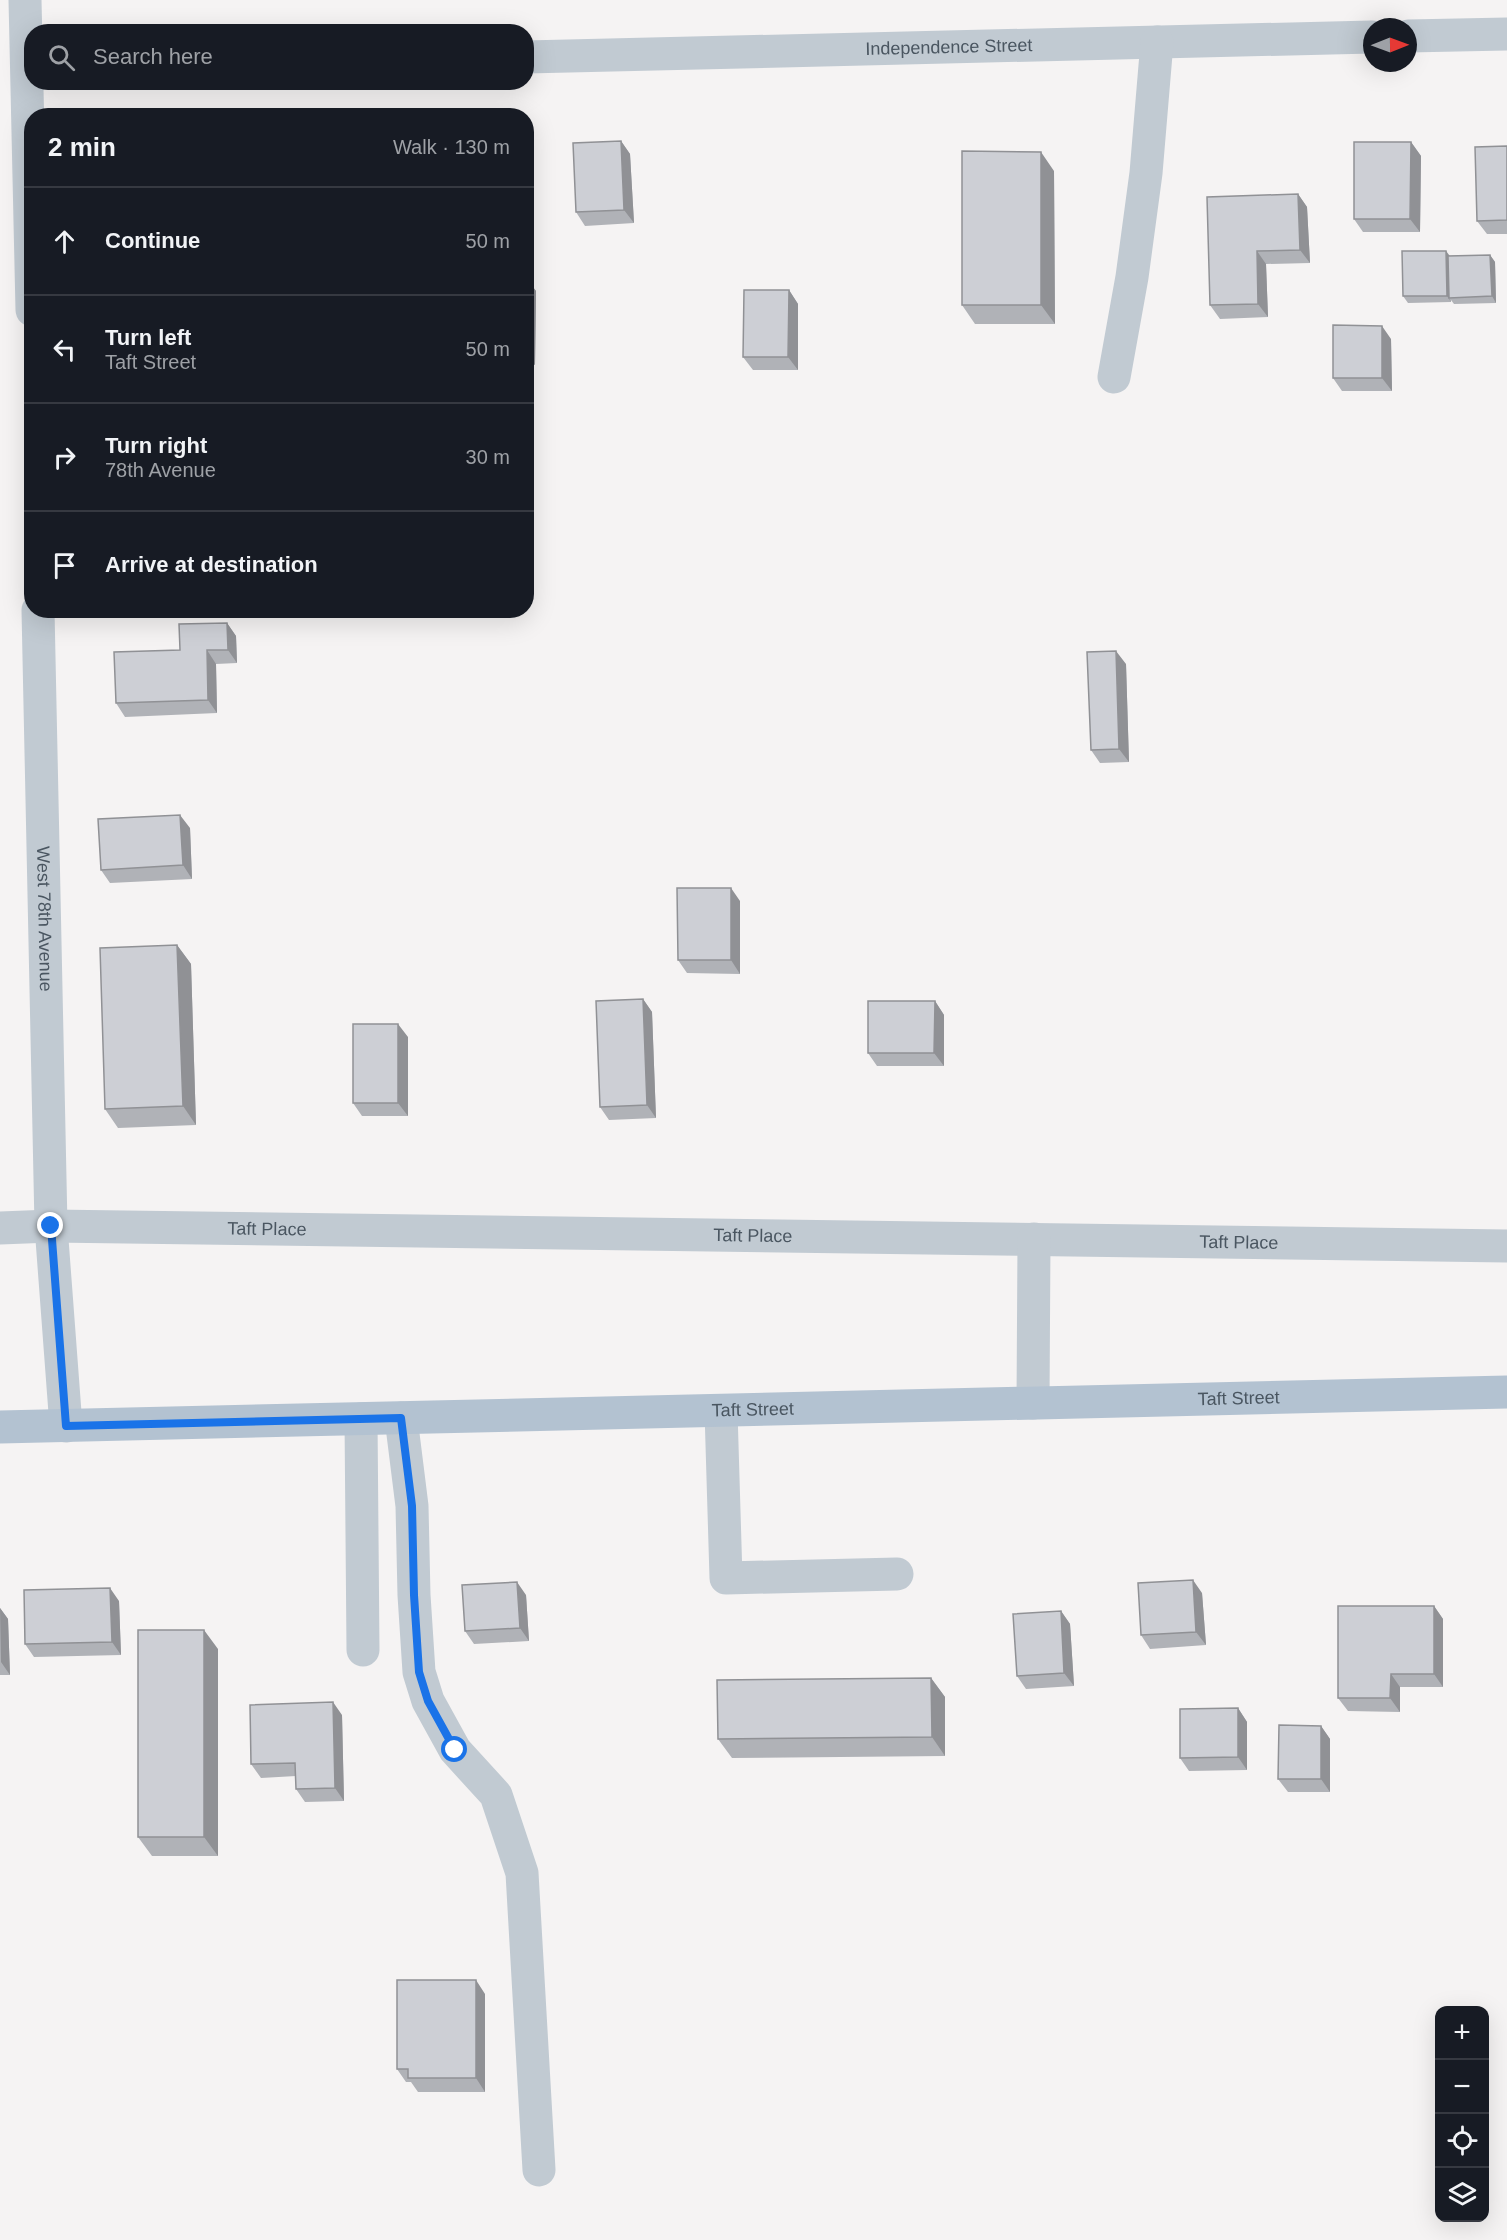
<!DOCTYPE html>
<meta charset="utf-8">
<style>
body{margin:0;font-family:Arial,sans-serif;background:#20242c;color:#f1f3f6}
.controls{position:absolute;right:18px;bottom:18px;display:grid;overflow:hidden;border-radius:12px;box-shadow:0 6px 24px #0002}
.controls button{width:54px;height:54px;display:grid;place-items:center;padding:0;border:0;border-bottom:2px solid #363941;background:#171b24;color:#f1f3f6;font:30px sans-serif}
.compass{position:absolute;left:1363px;top:18px;width:54px;height:54px;border-radius:50%;background:#171b24;box-shadow:0 6px 24px #0002;rotate:89deg}
.stop{position:absolute;width:18px;height:18px;margin:-14px;border:4px solid #1a73e8;border-radius:50%;background:#fff}
.stop.end{background:#1a73e8;border-color:#fff;box-shadow:0 2px 6px #0008}
.list{margin:0;padding:0;list-style:none}
h2{display:flex;justify-content:space-between;align-items:center;height:78px;margin:0;padding:0 24px;font-size:26px}
h2 small{font-size:20px;font-weight:400;color:#9ea1a6}
.list li{display:grid;grid-template-columns:39px 1fr auto;gap:18px;align-items:center;box-sizing:border-box;height:108px;padding:0 24px;border-top:2px solid #363941}
.list b{display:block;font-size:22px;white-space:nowrap}
.list p{margin:0;font-size:20px;white-space:nowrap;color:#9ea1a6}
.list em{font-size:20px;font-style:normal;color:#9ea1a6}
.icon{flex:none;width:33px;height:33px;fill:none;stroke:currentColor;stroke-width:2;stroke-linecap:round;stroke-linejoin:round}
.map{position:relative;flex:none;width:1507px;height:2240px;overflow:hidden}
.search{position:absolute;background:#171b24;box-shadow:0 6px 24px #0002;left:24px;top:24px;width:510px;height:66px;display:flex;align-items:center;gap:15px;box-sizing:border-box;padding:0 21px;border-radius:24px;color:#9ea1a6;font-size:22px}
.panel{position:absolute;background:#171b24;box-shadow:0 6px 24px #0002;left:24px;top:108px;width:510px;height:510px;border-radius:24px}
.map>svg:first-child{display:block}
</style>
<div class="map">
<svg width="1507" height="2240" viewBox="0 0 1507 2240">
<rect width="100%" height="100%" fill="#f5f3f3"/>
<g fill="none" stroke-linecap="round" stroke-linejoin="round">
<!-- minor -->
<g stroke="#c1cad2" stroke-width="33">
<path d="M25,0L32,310"/>
<path d="M1408,36L1507,34"/>
<path id="s1" d="M526,57L1372,37"/>
<path d="M1114,377L1132,277L1146,173L1157,42"/>
<path id="s2" d="M38,610L51,1226L66,1426"/>
<path id="s3" d="M0,1228L51,1226L1507,1246"/>
<path d="M1033,1403L1034,1239"/>
<path d="M721,1411L726,1578L897,1574"/>
<path d="M401,1418L412,1506L414,1595L419,1672L428,1701L455,1750L496,1795L522,1873L539,2170"/>
<path d="M361,1419L363,1650"/>
</g>
<!-- major -->
<path stroke="#b3c2d1" stroke-width="33" id="s4" d="M0,1427L1507,1392"/>
</g>
<!-- wall -->
<path fill="#b0b2b7" d="M621,141L630,154L634,223L585,226L576,212Z
M1411,142L1421,156L1420,232H1363L1354,219Z
M1507,146V234H1487L1477,221Z
M1054,171L1055,324H975L962,305Z
M1298,194L1307,207L1310,263L1266,264L1268,317L1220,319L1210,305Z
M1446,251L1450,256L1490,255L1495,262L1496,303L1454,304L1451,300V302L1408,303L1403,296Z
M526,278L536,291L535,365H526Z
M789,290L798,304V370H753L743,357Z
M1391,339L1392,391H1342L1333,378Z
M227,623L236,636L237,663L216,664L217,713L125,717L116,703L180,650Z
M1126,664L1129,762L1100,763L1091,750Z
M190,828L192,879L110,883L101,870Z
M740,901V974L687,973L678,960Z
M177,945L191,964L196,1125L118,1128L105,1109Z
M643,999L652,1012L656,1118L609,1120L600,1107Z
M935,1001L944,1015V1066H877L868,1053Z
M408,1037V1116H362L353,1103Z
M1202,1593L1206,1645L1150,1649L1141,1635Z
M526,1595L529,1641L474,1644L465,1631Z
M119,1601L121,1655L34,1657L25,1644Z
M1434,1606L1443,1619V1687H1400V1712L1348,1711L1338,1698Z
M0,1608L8,1619L10,1675H0Z
M1061,1611L1070,1624L1074,1686L1026,1689L1017,1676Z
M218,1649V1856H152L138,1837Z
M931,1678L945,1697V1756L732,1758L718,1739Z
M1238,1708L1247,1722V1770L1189,1771L1180,1758Z
M342,1715L344,1801L305,1802L296,1789V1776L261,1778L251,1764Z
M1321,1726L1330,1739V1792H1288L1278,1779Z
M485,1994V2092H418L411,2082H406L397,2069Z"/>
<!-- shaded-wall -->
<path fill="#909195" d="M621,141L630,154L634,223L624,210Z
M1411,142L1421,156L1420,232L1410,219Z
M1041,152L1054,171L1055,324L1041,305Z
M1298,194L1307,207L1310,263L1300,250Z
M1257,251L1266,264L1268,317L1258,304Z
M1446,251L1450,257L1449,298L1451,302L1447,296Z
M1490,255L1495,262L1496,303L1492,296Z
M526,278L536,291L535,365L526,352Z
M789,290L798,304V370L788,357Z
M1382,326L1391,339L1392,391L1382,378Z
M227,623L236,636L237,663L228,650Z
M207,650L216,664L217,713L208,700Z
M1116,651L1126,664L1129,762L1119,749Z
M180,815L190,828L192,879L183,865Z
M731,888L740,901V974L731,960Z
M177,945L191,964L196,1125L183,1106Z
M643,999L652,1012L656,1118L647,1105Z
M935,1001L944,1015V1066L934,1053Z
M398,1024L408,1037V1116L398,1103Z
M1193,1580L1202,1593L1206,1645L1196,1632Z
M517,1582L526,1595L529,1641L520,1628Z
M110,1588L119,1601L121,1655L112,1642Z
M1434,1606L1443,1619V1687L1434,1674Z
M0,1608L8,1619L10,1675L1,1662Z
M1061,1611L1070,1624L1074,1686L1064,1673Z
M204,1630L218,1649V1856L204,1837Z
M1391,1674L1400,1687V1712L1390,1698Z
M931,1678L945,1697V1756L932,1737Z
M333,1702L342,1715L344,1801L335,1788Z
M1238,1708L1247,1722V1770L1238,1757Z
M1321,1726L1330,1739V1792L1321,1779Z
M476,1980L485,1994V2092L476,2078Z"/>
<!-- building -->
<path fill="#cdcfd5" stroke="#909195" stroke-width="1.5" d="M621,141L624,210L576,212L573,143Z
M1354,142H1411L1410,219H1354Z
M1507,146V220L1477,221L1475,147Z
M962,151L1041,152V305H962Z
M1298,194L1300,250L1257,251L1258,304L1210,305L1207,197Z
M1402,251H1446L1447,296H1403Z
M1490,255L1492,296L1449,298L1448,256Z
M744,290H789L788,357H743Z
M1333,325L1382,326V378H1333Z
M227,623L228,650H207L208,700L116,703L114,652L180,650L179,624Z
M1116,651L1119,749L1091,750L1087,652Z
M180,815L183,865L101,870L98,819Z
M677,888H731V960H678Z
M177,945L183,1106L105,1109L100,948Z
M643,999L647,1105L600,1107L596,1001Z
M868,1001H935L934,1053H868Z
M353,1024H398V1103H353Z
M1193,1580L1196,1632L1141,1635L1138,1583Z
M517,1582L520,1628L465,1631L462,1585Z
M110,1588L112,1642L25,1644L24,1590Z
M1338,1606H1434V1674H1391L1390,1698H1338Z
M1061,1611L1064,1673L1017,1676L1013,1614Z
M138,1630H204V1837H138Z
M931,1678L932,1737L718,1739L717,1680Z
M333,1702L335,1788L296,1789L295,1763L251,1764L250,1705Z
M1238,1708V1757L1180,1758V1709Z
M1279,1725L1321,1726V1779H1278Z
M397,1980H476V2078H408V2069H397Z"/>
<g fill="none" stroke-linecap="round" stroke-linejoin="round">
<!-- route -->
<path stroke="#1a73e8" stroke-width="8" d="M51,1226L66,1426L401,1418L412,1506L414,1595L419,1672L428,1701L455,1750"/>
</g>
<g text-anchor="middle" stroke-width="4.5" stroke-linejoin="round" paint-order="stroke">
<!-- street labels -->
<g font-size="18" fill="#4a5661" stroke="#fff">
<text dy="6" stroke="none"><textPath href="#s1" startOffset="423">Independence Street</textPath></text>
<text dy="6" stroke="none"><textPath href="#s2" startOffset="309">West 78th Avenue</textPath></text>
<text dy="6" stroke="none"><textPath href="#s3" startOffset="267">Taft Place</textPath></text>
<text dy="6" stroke="none"><textPath href="#s3" startOffset="753">Taft Place</textPath></text>
<text dy="6" stroke="none"><textPath href="#s3" startOffset="1239">Taft Place</textPath></text>
<text dy="6" stroke="none"><textPath href="#s4" startOffset="1239">Taft Street</textPath></text>
<text dy="6" stroke="none"><textPath href="#s4" startOffset="753">Taft Street</textPath></text>
</g>
</g>
</svg>
<div class="controls">
<button>+</button>
<button>−</button>
<button><svg class="icon" aria-label="locate" viewBox="0 0 24 24"><circle cx="12" cy="12" r="6"/><path d="M12 2v4M12 18v4M2 12h4M18 12h4"/></svg></button>
<button><svg class="icon" aria-label="layers" viewBox="0 0 24 24"><path d="M12 4l9 5-9 5-9-5zM3 14l9 5 9-5"/></svg></button>
</div>
<svg class="compass" viewBox="-18 -18 36 36"><path d="M0-13l5 13h-10z" fill="#e53935"/><path d="M0 13l5-13h-10z" fill="#9ea1a6"/></svg>
<div class="stop" style="left:455px;top:1750px"></div>
<div class="stop end" style="left:51px;top:1226px"></div>
<div class="search"><svg class="icon" aria-label="search" viewBox="0 0 24 24"><circle cx="10" cy="10" r="6"/><path d="M15 15l6 6"/></svg>Search here</div>
<section class="panel">
<h2>2 min<small>Walk · 130 m</small></h2>
<ul class="list">
<li><svg class="icon" aria-label="ahead" viewBox="0 0 24 24"><path d="M12 20V5M6 11l6-6 6 6"/></svg><div><b>Continue</b></div><em>50 m</em></li>
<li><svg class="icon" aria-label="left" viewBox="0 0 24 24"><path d="M17 20v-9H6M10 6l-5 5 5 5"/></svg><div><b>Turn left</b><p>Taft Street</p></div><em>50 m</em></li>
<li><svg class="icon" aria-label="right" viewBox="0 0 24 24"><path d="M7 20v-9h11M14 6l5 5-5 5"/></svg><div><b>Turn right</b><p>78th Avenue</p></div><em>30 m</em></li>
<li><svg class="icon" aria-label="arrive" viewBox="0 0 24 24"><path d="M6 21V4h12l-3 4 3 4H6"/></svg><div><b>Arrive at destination</b></div></li>
</ul>
</section>
</div>
